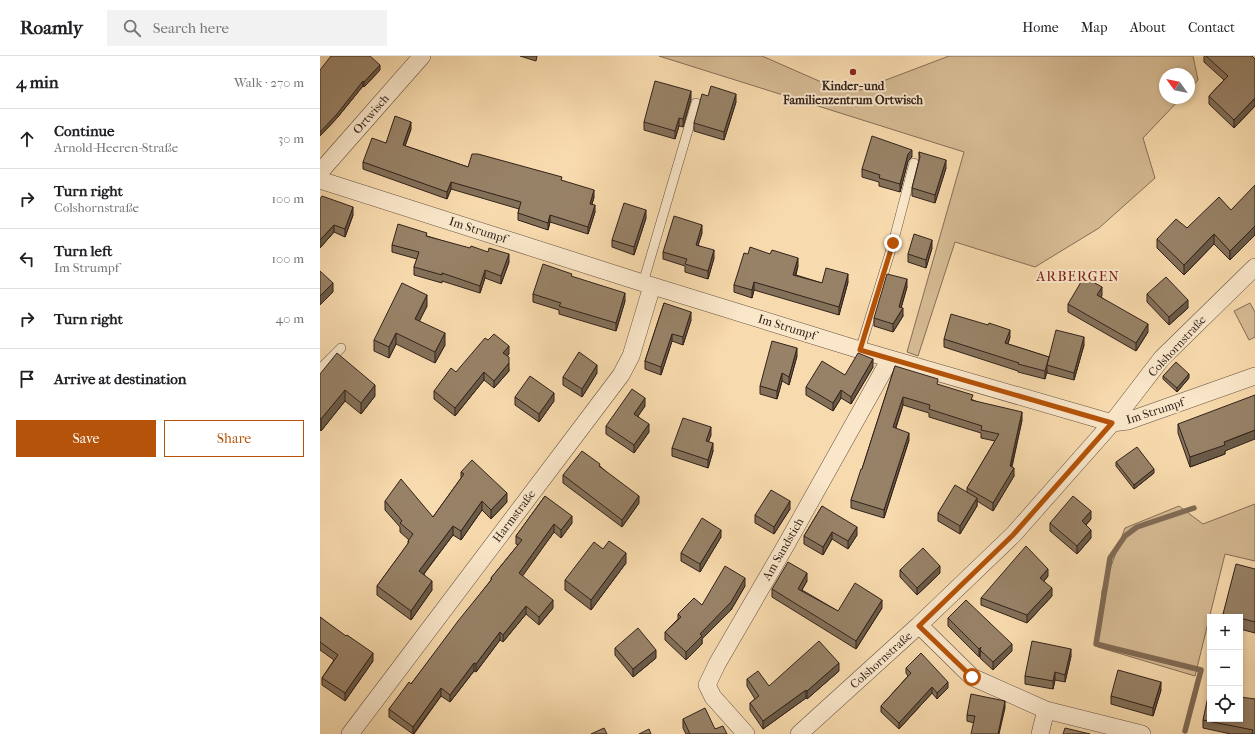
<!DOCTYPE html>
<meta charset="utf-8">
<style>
body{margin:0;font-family:"IM FELL French Canon",serif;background:#f2f2f2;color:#202124}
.controls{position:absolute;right:12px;bottom:12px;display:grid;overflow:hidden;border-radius:0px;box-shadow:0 2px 6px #0003}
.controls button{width:36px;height:36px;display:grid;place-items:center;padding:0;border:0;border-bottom:1px solid #e0e0e0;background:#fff;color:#202124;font:20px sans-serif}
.compass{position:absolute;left:839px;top:12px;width:36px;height:36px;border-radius:50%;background:#fff;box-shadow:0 2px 6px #0003;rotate:303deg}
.stop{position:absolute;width:12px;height:12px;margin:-9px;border:3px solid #b45309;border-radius:50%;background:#fff}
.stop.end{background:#b45309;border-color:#fff;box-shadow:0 1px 4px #0008}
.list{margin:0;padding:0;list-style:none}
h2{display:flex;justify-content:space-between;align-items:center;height:52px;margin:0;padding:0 16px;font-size:17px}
h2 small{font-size:13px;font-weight:400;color:#757577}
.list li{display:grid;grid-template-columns:26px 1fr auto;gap:12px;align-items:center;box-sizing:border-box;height:60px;padding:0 16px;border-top:1px solid #e0e0e0}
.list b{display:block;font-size:15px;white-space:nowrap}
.list p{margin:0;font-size:13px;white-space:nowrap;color:#757577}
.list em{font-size:13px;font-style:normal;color:#757577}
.actions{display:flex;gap:8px;padding:12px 16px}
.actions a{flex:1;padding:9px 0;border:1px solid #b45309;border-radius:0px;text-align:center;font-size:14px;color:#b45309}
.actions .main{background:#b45309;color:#fff}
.icon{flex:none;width:22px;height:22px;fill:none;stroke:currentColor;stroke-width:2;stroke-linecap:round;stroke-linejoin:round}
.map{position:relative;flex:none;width:935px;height:678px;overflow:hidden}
header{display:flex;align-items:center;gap:24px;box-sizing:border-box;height:56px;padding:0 20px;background:#fff;border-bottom:1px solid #e0e0e0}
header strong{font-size:19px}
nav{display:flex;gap:22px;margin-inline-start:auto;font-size:14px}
.search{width:280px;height:36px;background:#f2f2f2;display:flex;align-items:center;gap:10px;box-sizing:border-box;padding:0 14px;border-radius:0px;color:#757577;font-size:15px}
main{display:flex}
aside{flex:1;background:#fff}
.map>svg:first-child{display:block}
</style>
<header>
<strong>Roamly</strong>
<div class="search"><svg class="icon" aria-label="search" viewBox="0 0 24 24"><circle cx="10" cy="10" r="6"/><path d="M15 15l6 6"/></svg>Search here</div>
<nav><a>Home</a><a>Map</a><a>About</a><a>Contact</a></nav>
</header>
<main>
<aside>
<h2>4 min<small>Walk · 270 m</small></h2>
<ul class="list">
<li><svg class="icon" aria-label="ahead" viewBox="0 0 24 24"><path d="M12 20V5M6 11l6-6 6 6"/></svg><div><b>Continue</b><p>Arnold-Heeren-Straße</p></div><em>30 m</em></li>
<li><svg class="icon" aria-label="right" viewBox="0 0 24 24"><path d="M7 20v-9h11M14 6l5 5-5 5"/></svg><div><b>Turn right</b><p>Colshornstraße</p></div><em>100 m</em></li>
<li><svg class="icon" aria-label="left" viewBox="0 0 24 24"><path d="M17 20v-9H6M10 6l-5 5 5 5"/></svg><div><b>Turn left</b><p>Im Strumpf</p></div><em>100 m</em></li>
<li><svg class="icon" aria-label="right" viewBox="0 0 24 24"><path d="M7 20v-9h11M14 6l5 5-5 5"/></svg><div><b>Turn right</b></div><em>40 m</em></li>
<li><svg class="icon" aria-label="arrive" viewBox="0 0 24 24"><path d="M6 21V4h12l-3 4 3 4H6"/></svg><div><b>Arrive at destination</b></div></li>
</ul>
<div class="actions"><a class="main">Save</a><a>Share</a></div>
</aside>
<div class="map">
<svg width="935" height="678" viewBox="0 0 935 678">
<rect width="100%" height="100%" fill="#f7daad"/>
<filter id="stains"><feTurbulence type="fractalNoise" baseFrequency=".005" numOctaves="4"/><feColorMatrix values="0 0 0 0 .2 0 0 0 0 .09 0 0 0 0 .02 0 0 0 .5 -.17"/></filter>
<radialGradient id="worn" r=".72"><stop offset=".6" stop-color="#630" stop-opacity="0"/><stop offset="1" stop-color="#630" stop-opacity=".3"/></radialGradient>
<!-- green -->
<path fill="#d6bb94" stroke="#846e58" d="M339,0H442L515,32L537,35L629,0H873L878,24L869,34V18H845V42H861L823,82L835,122L779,172L715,211L635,186L598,300L587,296L644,96Z
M930,247L935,256V281L929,284L914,255Z
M935,448V505L905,498L875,620L778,591L782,535L805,472L859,450L883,468Z"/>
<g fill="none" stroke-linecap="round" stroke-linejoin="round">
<!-- stream -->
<path stroke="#806b55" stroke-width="5.5" d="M865,675L881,614L776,588L790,502L805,480L817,471L874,452"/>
<defs>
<path id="lane" d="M323,227L376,47
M540,294L573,187L594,107
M0,313L21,292"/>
<path id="street" d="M0,116L102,0
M0,124L323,227L540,294L792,367L808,365L935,320
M599,569L652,621L726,654L822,678
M30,678L301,319L311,300L332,230
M426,678L393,641L387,629L397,608L466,489L570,303
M479,678L599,569L693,479L792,367L842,302L935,211
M720,678L726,654"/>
</defs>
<!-- lane casing -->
<use href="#lane" stroke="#635040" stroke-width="10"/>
<!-- street casing -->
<use href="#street" stroke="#635040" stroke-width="18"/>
<!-- lane -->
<use href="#lane" stroke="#fae7ca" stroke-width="9"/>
<!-- street -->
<use href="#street" stroke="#fae7ca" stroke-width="17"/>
</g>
<!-- wall -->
<path fill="#837059" stroke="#32221b" d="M200,0H217L216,5Z
M884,0H932L935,3V50L914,72L889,48V40L904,24L884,6Z
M0,14H60L44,31L43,30L17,62L0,80Z
M388,40L416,46L404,84L374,75V67Z
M371,43L363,71L359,70L355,83L324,74V66Z
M91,73L85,90L148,111L242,125L274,141L272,148L275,156L268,178L230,166L228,174L198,164V157L199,153L131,133L127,143L43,113V106L66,87Z
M599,96L626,112L615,147L592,140V132L599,104Z
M592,101L588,105L580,136L559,130V126L542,121V113Z
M0,143L33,159L25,181L14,176L0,192Z
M911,154L910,204L894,188L864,219L837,192V183L867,172Z
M326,162L314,199L292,191V184Z
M382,177L378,189L394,202L388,223L365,216V210L343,203V196Z
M107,180L189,206L181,228L165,222L160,237L122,225V227L94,219V211L97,203L72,196V189Z
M612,192L606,212L588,206V198Z
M428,198L478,210L476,219L502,227L528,226L519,259L434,234L432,242L414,236V229Z
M252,221L305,245L296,275L239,258V254L213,246V238Z
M587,231L581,252L583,260L573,276L554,270V262Z
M827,238L868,252L849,269L827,246Z
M782,239L781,241L828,276L816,295L748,256V248Z
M344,247L371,264L363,289L352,285L341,319L325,313V305Z
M107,250L99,265L125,289L115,307L76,288L69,302L54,295V284Z
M690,281L688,288L729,301L764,289L754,324L727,317V315L725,323L698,316V315L624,291V283Z
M168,284L189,298L187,300L189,315L174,332L164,324L135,360L114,343V335L136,316Z
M477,300L469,329L462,325L457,343L440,338V330Z
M575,310L653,344L702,364L692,411L694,420L673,455L657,445V450L640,478L618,465V457L647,436V432L675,385L661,382V377L609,361V357L583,349L576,372L589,384L564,462L531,452V444L542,413Z
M553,311L531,348L521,342L513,355L486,339V331Z
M277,317L262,341L243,329V321Z
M0,318L55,340L41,358L25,345L1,375L0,374Z
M843,320L869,322L857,336L843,323Z
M195,341L234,345L219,366L195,349Z
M325,350L318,360L329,376L314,397L286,378V370Z
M858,368L905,395V398L870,411L858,377Z
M391,379L388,386L393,395L388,412L352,400V392Z
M796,406L834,417L814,433L796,410Z
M280,410L319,447L302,471L243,427V419Z
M141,416L187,446L171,463L162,454L141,484L133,479L104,518L112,534L91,564L57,539V530L88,488V485L89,484L80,476V471L65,454V445L113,461L141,422Z
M225,440L252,467L241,482L234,476L202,520L233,552L219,569L206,558L183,586L180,584L156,616L154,615L130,646L121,640L94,678H93L69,661V653L91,628L171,524V522L198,489L196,488V480Z
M502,450L537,479L528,493L512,483L503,499L484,488V480Z
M470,453L454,478L435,467V459Z
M771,463L766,469L771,482L757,498L730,475V467Z
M401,481L380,516L361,505V497Z
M283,493L306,507L271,554L245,534V524Z
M935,513V577L920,573V561H903V558Z
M580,514L620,517L597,539L580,521Z
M728,520L724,525L732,540L707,567L661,549V542Z
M487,525L482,534L518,555L562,552L536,593L452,541V533Z
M425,530L411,554L382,583V588L366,604L345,584V576L358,563V558L382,549Z
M0,561L53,605L25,645L2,629V622L14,604L0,594Z
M628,562L692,595L673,614L660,602V599L659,601L628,570Z
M295,592L336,602L313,621L295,599Z
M751,600L745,626L735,624L733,633L705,628V620Z
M586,612L628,632L617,643L612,637L579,673L561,656V650L588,620L586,617Z
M519,615L487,643L486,642L443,673L430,654V647L435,643L427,630V623L449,630Z
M841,634L833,660L791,648V640Z
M935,643V678H911L883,672V664L890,663Z
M685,652L654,667L647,665V659Z
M363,663L395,673L407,678H366L363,672Z"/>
<!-- shaded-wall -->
<path fill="#6a5b48" stroke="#32221b" d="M60,9V14L44,31V26Z
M43,25V30L17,62L0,80V76Z
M371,35V43L363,71V63Z
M416,38V46L404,84V76Z
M935,42V50L914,72V64Z
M359,62V70L355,83V75Z
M91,66V73L83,96V89Z
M592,94V101L588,105L580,136V128L588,98Z
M626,104V112L615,147V139Z
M131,126V133L127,143V136Z
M274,134V141L270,155V148Z
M275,149V156L268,178V171Z
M33,151V159L25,181V173Z
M326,154V162L314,199V191Z
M230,159V166L228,174V167Z
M14,169V176L0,192V184Z
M382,169V177L376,196V189Z
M935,170V179L910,204V195Z
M894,178V188L864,219V209Z
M612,184V192L606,212V204Z
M394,194V202L388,223V215Z
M189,198V206L181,228V220Z
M478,202V210L473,226V219Z
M165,214V222L160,237V230Z
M528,218V226L519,259V251Z
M587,223V231L579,259V251Z
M434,226V234L432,242V234Z
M13,227V236L0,249V240Z
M782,231V239L777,247V239Z
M305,237V245L296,275V267Z
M107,239V250L95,274V263Z
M868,244V252L849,269V261Z
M583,252V260L573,276V268Z
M371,256V264L363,289V281Z
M828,268V276L816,295V287Z
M690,274V281L685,295V287Z
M76,277V288L69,302V291Z
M125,277V289L115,307V296Z
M352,278V285L341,319V311Z
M764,281V289L754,324V317Z
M189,290V298L183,305V297Z
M477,292V300L469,329V321Z
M729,301L727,309V315L725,323V315Z
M553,303V311L531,348V341Z
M189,307V315L174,332V325Z
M277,309V317L262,341V333Z
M164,316V324L135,360V352Z
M462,317V325L457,343V335Z
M869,318V322L857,336V332Z
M55,329V340L41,358V347Z
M25,334V345L1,375V363Z
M521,334V342L513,355V347Z
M234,337V345L219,366V358Z
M583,341V349L573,379V371Z
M325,342V350L314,366V358Z
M702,356V364L690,417V410Z
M329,368V376L314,397V389Z
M391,371V379L386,393V385Z
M935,374V383L905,395V398L870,411V401L904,386Z
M589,377V384L564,462V454Z
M393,387V395L388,412V404Z
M694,412V420L673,455V447Z
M834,413V417L814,433V429Z
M187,437V446L171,463V454Z
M319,440V447L302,471V464Z
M657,442V450L640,478V470Z
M162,445V454L141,484V475Z
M470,445V453L454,478V471Z
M771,455V463L762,473V465Z
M252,460V467L241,482V474Z
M234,468V476L199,525V517Z
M133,470V479L99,524V515Z
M537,471V479L528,493V485Z
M401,474V481L380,516V508Z
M771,474V482L757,498V490Z
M512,476V483L503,499V491Z
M306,497V507L271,554V544Z
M620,510V517L597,539V532Z
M728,513V520L720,530V522Z
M487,517V525L478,540V533Z
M425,522V530L411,554L382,583V588L366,604V596L380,578Z
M112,525V534L91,564V555Z
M732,532V540L707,567V559Z
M233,544V552L219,569V561Z
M562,544V552L536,593V585Z
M206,550V558L183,586V579Z
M180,576V584L156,616V608Z
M692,588V595L673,614V606Z
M661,591L660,599L659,601V593Z
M751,593V600L745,626V619Z
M336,594V602L313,621V613Z
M53,597V605L25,645V637Z
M154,607V615L130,646V639Z
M519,607V615L487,643V635Z
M735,616V624L733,633V625Z
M628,626V632L617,643V637Z
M841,626V634L833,660V652Z
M612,631V637L579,673V667Z
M121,632V640L93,678V671Z
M486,634V642L443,673V665Z
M685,645V652L679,678H678Z"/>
<!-- building -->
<path fill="#988267" stroke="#32221b" d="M11,0H50L60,9L44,26L43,25L17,58L0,76V14Z
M886,0H932L935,3V42L914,64L889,40L908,20Z
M335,25L371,35L363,63L359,62L355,75L324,66Z
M391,30L416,38L404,76L374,67L382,38L388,40Z
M75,60L91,66L83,89L148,111L152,98H158L242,121L241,124L274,134L270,148L275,149L268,171L230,159L228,167L198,157L201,146L131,126L127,136L43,106L52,82L66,87Z
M552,80L592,94L588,98L580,128L559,122L560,119L542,113Z
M599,96L626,104L615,139L592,132L600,101Z
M935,129V170L910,195L894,178L864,209L837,183L856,163L867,172L899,141L911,154Z
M2,140L33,151L25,173L14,169L0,184V143Z
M304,147L326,154L314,191L292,184Z
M354,160L382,169L376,189L394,194L388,215L365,208L367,203L343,196Z
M78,168L107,177L106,180L150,192L151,190L168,196L169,192L189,198L181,220L165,214L160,230L122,217V219L94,211L99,196L72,189Z
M594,178L612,184L606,204L588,198Z
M430,191L450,198L452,194L478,202L473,219L502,227L506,212L528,218L519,251L434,226L432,234L414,229L424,197L428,198Z
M223,208L252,218L251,220L305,237L296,267L239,250L241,247L213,238Z
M0,215L13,227L0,240Z
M567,218L587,223L579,251L583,252L573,268L554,262Z
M764,221L782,231L777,239L828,268L816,287L748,248Z
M846,221L868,244L849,261L827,238Z
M82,227L107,239L95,263L125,277L115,296L76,277L69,291L54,284Z
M344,247L371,256L363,281L352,278L341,311L325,305Z
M631,258L668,269L669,267L690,274L685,287L729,301L725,315L698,308L699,307L624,283Z
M736,274L764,281L754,317L727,309Z
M174,278L189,290L183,297L189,301V307L174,325L164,316L135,352L114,335L131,312L136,316L165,282L168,284Z
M452,285L477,292L469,321L462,317L457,335L440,330Z
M259,296L277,309L262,333L243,321Z
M17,297L55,329L41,347L25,334L1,363L0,362V318Z
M538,297L553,303L531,341L521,334L513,347L486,331L502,305L525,319Z
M856,306L869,318L857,332L843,320Z
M575,310L618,323L617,328L653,339L651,344L702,356L690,410L694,412L673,447L647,432L679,378L661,374L662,370L609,353L610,349L583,341L573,371L589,377L564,454L531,444L541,413H542Z
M210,320L234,337L219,358L195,341Z
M312,333L325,342L314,358L329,368L314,389L286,370Z
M935,339V374L904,386L905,389L870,401L858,368Z
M363,362L391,371L386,385L393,387L388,404L352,392Z
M817,391L834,413L814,429L796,406Z
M262,395L280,408L279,410L319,440L302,464L243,419Z
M152,404L187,437L171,454L162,445L141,475L133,470L99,515L112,525L91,555L57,530L89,486L88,485L93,478L80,467L82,465L65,445L81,423L113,461L144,418L141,416Z
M635,429L657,442L640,470L618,457Z
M451,434L470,445L454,471L435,459Z
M225,440L252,460L241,474L234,468L199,517L233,544L219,561L206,550L183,579L180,576L156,608L154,607L130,639L121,632L93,671L69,653L89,626L91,628L138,565L172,523L171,522L202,484L196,480Z
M753,440L771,455L762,465L771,474L757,490L730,467Z
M502,450L537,471L528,485L512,476L503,491L484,480Z
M382,462L401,474L380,508L361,497Z
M289,485L306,497L271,544L245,524L274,486L283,493Z
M706,490L728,513L720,522L732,532L707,559L661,542Z
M603,492L620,510L597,532L580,514Z
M468,506L487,517L478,533L518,555L535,527L562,544L536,585L452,533Z
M916,508L935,513V566L920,562V561H917L903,558Z
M405,510L425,522L411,546L380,578L382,580L366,596L345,576L361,561L358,558L374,542L382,549Z
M646,544L692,588L673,606L660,594L661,591L659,593L628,562Z
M0,561L26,580L27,579L53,597L25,637L2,622L18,599L0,586Z
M318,572L336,594L313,613L295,592Z
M499,585L519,607L487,635L486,634L443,665L430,647L439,640L427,623L438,615L449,630Z
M712,585L751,593L745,619L735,616L733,625L705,620Z
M601,597L628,626L617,637L612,631L579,667L561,650L591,617L586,612Z
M798,614L841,626L833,652L791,640Z
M890,631V663H920V641L935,643V678H932L933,674L883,664Z
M651,638L685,645L678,678H651L655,660L647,659Z
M385,652L395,673L403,670L407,678H370L363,663Z
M284,672L287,678H271Z
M745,672L770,678H743Z
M329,673L331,678H319Z"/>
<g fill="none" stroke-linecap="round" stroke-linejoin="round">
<!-- route -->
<path stroke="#b45309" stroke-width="5" d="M573,187L540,294L792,367L693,479L599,570L652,621"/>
</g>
<!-- markers -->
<circle fill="#8f2418" stroke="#fae7ca" stroke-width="1.5" cx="533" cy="16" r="4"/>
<g text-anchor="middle" stroke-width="4" stroke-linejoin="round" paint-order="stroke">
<!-- poi labels -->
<g font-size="12" font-weight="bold" fill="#32221b" stroke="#fae7ca">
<text x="533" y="34">Kinder- und<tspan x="533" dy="14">Familienzentrum Ortwisch</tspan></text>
</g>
<!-- street labels -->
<g font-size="12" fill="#32221b" stroke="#fae7ca">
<text transform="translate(51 58) rotate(-49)" y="4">Ortwisch</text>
<text transform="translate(158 174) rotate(18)" y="4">Im Strumpf</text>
<text transform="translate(467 271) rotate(17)" y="4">Im Strumpf</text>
<text transform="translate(857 290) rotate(-47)" y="4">Colshornstraße</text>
<text transform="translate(835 355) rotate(-18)" y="4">Im Strumpf</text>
<text transform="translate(194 460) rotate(-53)" y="4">Harmstraße</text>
<text transform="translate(463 493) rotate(-60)" y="4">Am Sandstich</text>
<text transform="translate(561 604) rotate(-42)" y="4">Colshornstraße</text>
</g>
<!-- quarter labels -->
<g font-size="14" letter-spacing="1" fill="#7a1f14" stroke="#fae7ca">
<text x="758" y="225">ARBERGEN</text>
</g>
</g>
<rect width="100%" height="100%" filter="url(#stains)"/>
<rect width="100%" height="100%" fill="url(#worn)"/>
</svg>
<div class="controls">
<button>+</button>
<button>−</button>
<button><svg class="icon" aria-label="locate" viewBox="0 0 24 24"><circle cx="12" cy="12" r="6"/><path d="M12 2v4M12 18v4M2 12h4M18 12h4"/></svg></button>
</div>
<svg class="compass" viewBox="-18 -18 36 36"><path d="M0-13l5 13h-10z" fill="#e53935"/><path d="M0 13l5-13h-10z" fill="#757577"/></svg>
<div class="stop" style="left:652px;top:621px"></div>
<div class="stop end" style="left:573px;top:187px"></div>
</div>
</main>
